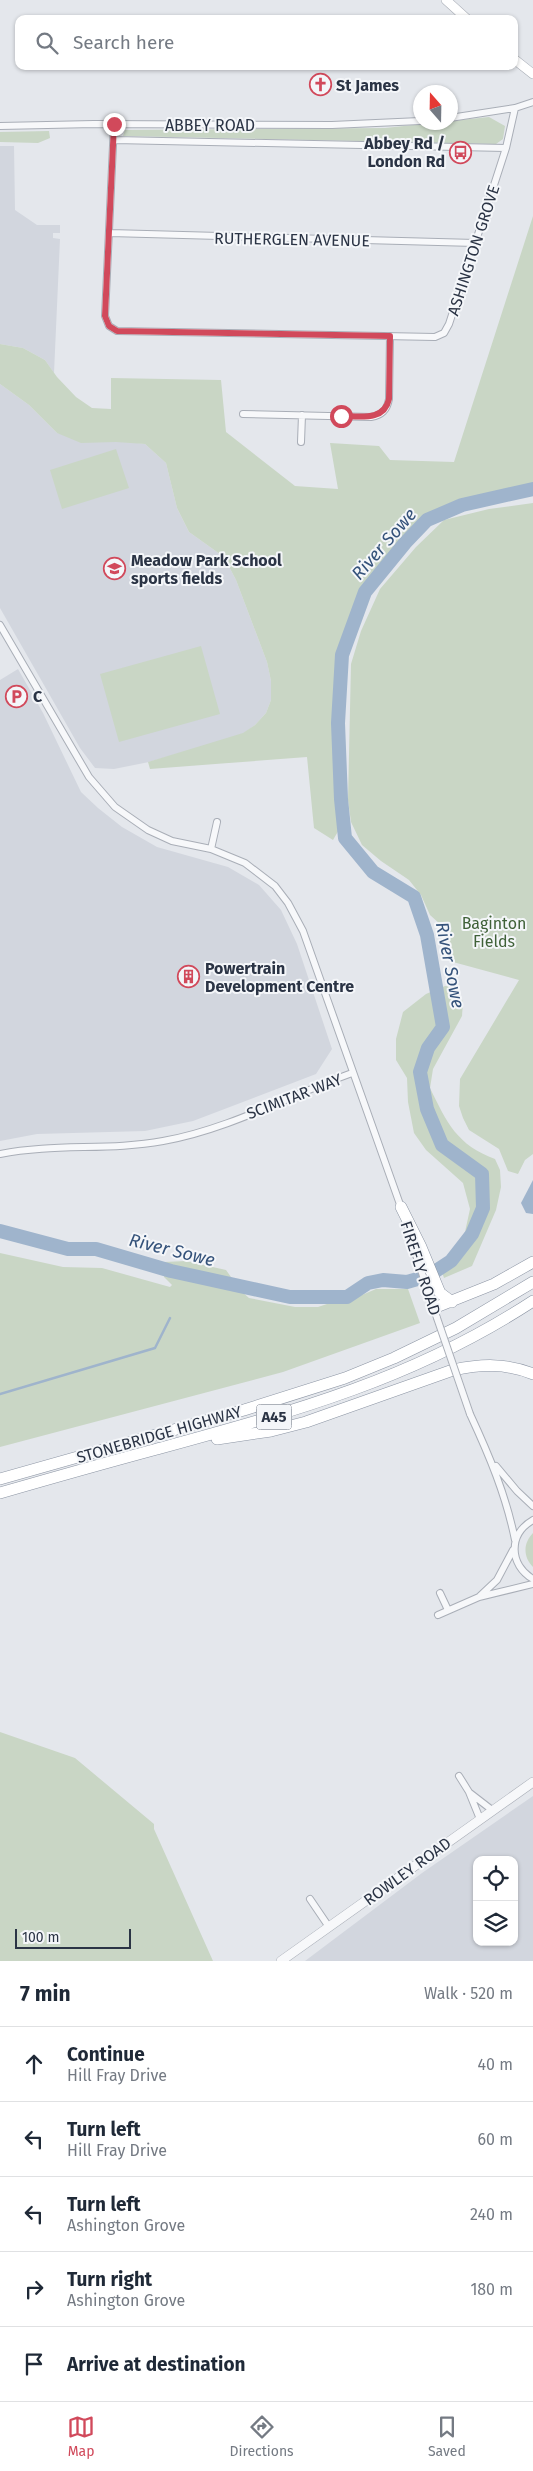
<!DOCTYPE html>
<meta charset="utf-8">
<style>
body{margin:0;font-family:"Fira Sans",sans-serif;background:#f6f6f7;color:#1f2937}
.controls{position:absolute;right:15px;bottom:15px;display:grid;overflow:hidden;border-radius:10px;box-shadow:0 1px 4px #0004}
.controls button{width:45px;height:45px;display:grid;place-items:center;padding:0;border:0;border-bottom:1px solid #e0e1e3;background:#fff;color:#1f2937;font:25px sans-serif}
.compass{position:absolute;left:413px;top:85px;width:45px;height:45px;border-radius:50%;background:#fff;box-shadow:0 1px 4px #0004;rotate:340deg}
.scale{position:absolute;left:15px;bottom:12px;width:116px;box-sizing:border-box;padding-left:5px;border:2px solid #2b3445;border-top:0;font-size:14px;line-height:18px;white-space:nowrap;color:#2b3445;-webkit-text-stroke:4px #f4f6f9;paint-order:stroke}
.stop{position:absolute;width:15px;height:15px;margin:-11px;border:4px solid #d1495b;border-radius:50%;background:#fff}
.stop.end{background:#d1495b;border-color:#fff;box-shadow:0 1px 5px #0008}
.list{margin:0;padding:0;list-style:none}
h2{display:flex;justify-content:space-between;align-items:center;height:65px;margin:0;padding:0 20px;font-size:21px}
h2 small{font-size:16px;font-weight:400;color:#747a83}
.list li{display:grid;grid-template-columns:32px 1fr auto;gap:15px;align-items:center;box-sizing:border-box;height:75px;padding:0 20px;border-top:1px solid #e0e1e3}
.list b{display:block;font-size:19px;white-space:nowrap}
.list p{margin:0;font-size:16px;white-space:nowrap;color:#747a83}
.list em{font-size:16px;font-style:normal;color:#747a83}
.icon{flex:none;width:28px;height:28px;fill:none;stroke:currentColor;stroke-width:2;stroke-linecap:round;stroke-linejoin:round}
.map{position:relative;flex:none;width:533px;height:1961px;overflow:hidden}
.search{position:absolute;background:#fff;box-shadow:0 1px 4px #0004;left:15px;right:15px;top:15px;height:55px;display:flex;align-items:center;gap:12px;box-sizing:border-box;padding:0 18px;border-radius:10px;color:#747a83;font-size:19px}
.sheet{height:440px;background:#fff}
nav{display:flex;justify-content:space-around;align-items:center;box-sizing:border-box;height:70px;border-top:1px solid #e0e1e3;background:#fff;font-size:14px;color:#747a83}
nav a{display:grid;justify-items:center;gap:2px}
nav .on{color:#d1495b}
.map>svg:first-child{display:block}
</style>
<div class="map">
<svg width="533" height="1961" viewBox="0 0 533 1961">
<rect width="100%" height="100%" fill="#e4e7ec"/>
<!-- built -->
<path fill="#d2d6de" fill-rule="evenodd" d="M0,146H14L15,210L37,225H60V233H53V238L60,239L54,373L45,360L23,348L0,344Z
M0,384L29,405L57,433L145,444L166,463L177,508L189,532L224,557L236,580L267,662L271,681V700L266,713L255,725L243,734L204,746L149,762L114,769L95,768L80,748L0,608Z
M18,669L43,713L81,792L98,808L122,827L157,847L228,867L259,885L281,910L297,944L332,1049L316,1074L193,1121L145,1131L37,1134L0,1141V680Z
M533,1796V1961H305L422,1873ZM477,1860H514V1942H477Z"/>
<!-- green -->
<path fill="#c9d6c5" d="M489,117L505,126L503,139L496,144L123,136L125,130L385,128Z
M49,131L50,138L38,143L0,142V132Z
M533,216V483L452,502L425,518L410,530L363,591L339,653L333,692L340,828L333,840L314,828L307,757L150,769L148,762L243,733L255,725L266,713L271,700V681L267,662L236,580L224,557L189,532L177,508L166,463L145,444L116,442L81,443L57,433L29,405L0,384V344L23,348L45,360L57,377L76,397L92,408L111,409V378L221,380L226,432L295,486L338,489L330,443L379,446L390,460L454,462Z
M116,449L129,488L62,509L50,470Z
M533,503V1154L525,1160L518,1174L508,1171L499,1149L469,1130L463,1118L459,1106L460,1079L519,980L453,962L449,948L451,934L430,915L421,895L409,880L381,861L362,845L351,822L348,800L351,664L361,631L380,589L416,547L444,520L489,509Z
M201,646L220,714L119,742L100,674Z
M445,986L456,987L463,1002L462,1016L433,1069L430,1088C447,1123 457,1145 495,1159L500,1170L501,1187L496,1210L472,1266L444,1278L442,1272L453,1257L465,1232L470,1209L463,1183L426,1150L414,1133L408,1102L407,1078L396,1060V1039L403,1012L426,994Z
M0,1253L63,1267L102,1268L170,1287L172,1285L164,1277V1262L186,1261L226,1270L241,1291L249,1298L295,1307H318L333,1302L348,1301L376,1289H408L420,1323L283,1372L0,1447Z
M533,1533V1567C523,1557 523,1543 533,1533Z
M0,1732L75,1758L154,1824V1829L213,1961H0Z"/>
<!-- water -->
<path fill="#9fb4cc" d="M533,1180V1214L526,1213L521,1203Z"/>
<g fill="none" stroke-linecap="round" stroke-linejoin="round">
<!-- stream -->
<path stroke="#9fb4cc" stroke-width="2.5" d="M0,1394L155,1348L170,1318"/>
<!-- river -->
<path stroke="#9fb4cc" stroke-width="14" d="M0,1231L68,1249H96L171,1271L290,1297H347L368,1283L383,1280L407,1282L428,1276L451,1261L472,1234L483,1208L482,1174L442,1145L427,1109L420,1072L428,1048L443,1027L427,935L414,897L373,872L345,838L341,799L338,723L342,655L365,592L405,543L427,520L462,505L533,489"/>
<defs>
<path id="minor" d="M450,118L515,108L533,102
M114,124L105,316L109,326L117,331L435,337L444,333L449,324L506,148L515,108
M0,126L94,124L332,125L420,121
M115,140L506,148
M110,233L475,243
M243,414L371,417C382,415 387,410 389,399L390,336
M301,442L302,415
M0,625L89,777L115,807L148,830L172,841L211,849L245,863L275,886L288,903L303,931L402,1210
M211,849L217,822
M0,1154C54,1143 109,1151 163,1141C227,1130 291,1095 352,1073
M409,1234L437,1318
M470,1414C489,1455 506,1495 515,1540
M496,1466L517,1491L533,1506
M533,1520C508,1534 509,1565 533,1579
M440,1593L448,1610
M480,1596L497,1580L513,1550
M438,1615L479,1597L533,1584
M459,1776L469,1792L480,1819
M470,1793L492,1810
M310,1899L329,1927"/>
<path id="tertiary" d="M281,1961L533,1782"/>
<path id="secondary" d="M446,0L467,19
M514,59L533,74"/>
<path id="trunk" d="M401,1207L421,1247L440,1293L452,1302
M434,1308L494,1284L533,1262
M217,1439L271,1431L306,1422L453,1370C481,1364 506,1363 533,1374
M0,1479L244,1410L345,1378L394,1358L456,1328L533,1282
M0,1493C52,1478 105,1463 157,1449C292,1412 414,1379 533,1301"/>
</defs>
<!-- minor casing -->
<use href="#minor" stroke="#a9aeb7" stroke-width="8"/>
<!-- tertiary casing -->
<use href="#tertiary" stroke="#a9aeb7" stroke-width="10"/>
<!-- secondary casing -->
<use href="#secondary" stroke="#a9aeb7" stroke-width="10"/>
<!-- trunk casing -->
<use href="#trunk" stroke="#8b94a3" stroke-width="12"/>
<!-- minor -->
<use href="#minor" stroke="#f7f8fa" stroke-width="6"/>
<!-- tertiary -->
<use href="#tertiary" stroke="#f7f8fa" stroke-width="9"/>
<!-- secondary -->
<use href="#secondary" stroke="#fff" stroke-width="9"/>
<!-- trunk -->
<use href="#trunk" stroke="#fff" stroke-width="11"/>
<defs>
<path id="minor-bridge" d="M437,1318L470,1414"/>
</defs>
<!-- minor-bridge casing -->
<use href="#minor-bridge" stroke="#a9aeb7" stroke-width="8" stroke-linecap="butt"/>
<!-- minor-bridge -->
<use href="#minor-bridge" stroke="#f7f8fa" stroke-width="6"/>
</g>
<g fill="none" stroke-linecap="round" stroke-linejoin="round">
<!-- route -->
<path stroke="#d1495b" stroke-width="6" d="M114,124L105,316L109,326L117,331L390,336L389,399C384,422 359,416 341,416"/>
</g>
<!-- icons -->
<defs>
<symbol id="church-ring" viewBox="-11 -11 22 22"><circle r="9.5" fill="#f4f6f9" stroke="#d1495b" stroke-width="1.5"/><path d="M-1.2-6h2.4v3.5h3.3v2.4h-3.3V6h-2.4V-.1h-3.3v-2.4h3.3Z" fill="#d1495b"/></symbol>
<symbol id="bus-ring" viewBox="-11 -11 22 22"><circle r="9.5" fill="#f4f6f9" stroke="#d1495b" stroke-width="1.5"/><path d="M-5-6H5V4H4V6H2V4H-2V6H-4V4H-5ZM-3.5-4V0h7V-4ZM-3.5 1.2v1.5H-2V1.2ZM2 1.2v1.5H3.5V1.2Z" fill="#d1495b"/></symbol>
<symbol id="school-ring" viewBox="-11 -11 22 22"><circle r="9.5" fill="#f4f6f9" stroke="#d1495b" stroke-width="1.5"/><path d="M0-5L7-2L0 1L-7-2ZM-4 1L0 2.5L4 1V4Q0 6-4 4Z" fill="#d1495b"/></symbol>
<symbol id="parking-ring" viewBox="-11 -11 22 22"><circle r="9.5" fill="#f4f6f9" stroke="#d1495b" stroke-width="1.5"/><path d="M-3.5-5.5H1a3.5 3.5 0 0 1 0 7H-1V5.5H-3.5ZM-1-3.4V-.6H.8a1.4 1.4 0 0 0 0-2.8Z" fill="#d1495b"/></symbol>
<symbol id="building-ring" viewBox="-11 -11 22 22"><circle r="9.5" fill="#f4f6f9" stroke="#d1495b" stroke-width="1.5"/><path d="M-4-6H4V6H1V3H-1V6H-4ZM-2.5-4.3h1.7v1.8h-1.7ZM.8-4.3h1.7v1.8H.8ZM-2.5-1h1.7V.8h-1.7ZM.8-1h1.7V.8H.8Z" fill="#d1495b"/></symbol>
</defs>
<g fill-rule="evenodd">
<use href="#church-ring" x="308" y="72" width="25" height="25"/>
<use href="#bus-ring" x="448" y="140" width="25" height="25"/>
<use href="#school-ring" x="102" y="556" width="25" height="25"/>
<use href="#parking-ring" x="4" y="684" width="25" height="25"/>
<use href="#building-ring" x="176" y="964" width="25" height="25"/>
</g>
<g text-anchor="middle" stroke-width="4" stroke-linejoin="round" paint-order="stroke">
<!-- shield labels -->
<rect fill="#f4f6f9" stroke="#676e7b" stroke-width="1" x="256.5" y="1404.5" width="35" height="25" rx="4"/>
<g font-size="15" font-weight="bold" fill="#2b3445">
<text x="274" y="1422">A45</text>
</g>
<!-- poi labels -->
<g font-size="16" font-weight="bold" fill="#2b3445" stroke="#f4f6f9" text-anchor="start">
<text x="336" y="91">St James</text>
<text x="445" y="149" text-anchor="end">Abbey Rd /<tspan x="445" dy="18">London Rd</tspan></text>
<text x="131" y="566">Meadow Park School<tspan x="131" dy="18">sports fields</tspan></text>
<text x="33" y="702">C</text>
<text x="205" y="974">Powertrain<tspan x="205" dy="18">Development Centre</tspan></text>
</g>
<!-- street labels -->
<g font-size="16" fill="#2b3445" stroke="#f4f6f9">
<text x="210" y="131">ABBEY ROAD</text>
<text transform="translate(292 239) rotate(1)" y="6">RUTHERGLEN AVENUE</text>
<text transform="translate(473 250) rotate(-72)" y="6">ASHINGTON GROVE</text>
<text transform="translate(294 1096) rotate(-21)" y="6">SCIMITAR WAY</text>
<text transform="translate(421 1268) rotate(72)" y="6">FIREFLY ROAD</text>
<text transform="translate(159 1434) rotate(-16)" y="6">STONEBRIDGE HIGHWAY</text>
<text transform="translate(407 1871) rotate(-36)" y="6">ROWLEY ROAD</text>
</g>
<!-- park labels -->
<g font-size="16" fill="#3f6138" stroke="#f4f6f9">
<text x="494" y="929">Baginton<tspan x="494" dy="18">Fields</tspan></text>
</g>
<!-- water labels -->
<g font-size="18" font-style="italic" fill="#34527a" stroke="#f4f6f9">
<text transform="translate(384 544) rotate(-49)" y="6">River Sowe</text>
<text transform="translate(450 965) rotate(79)" y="6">River Sowe</text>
<text transform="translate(172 1250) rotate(14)" y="6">River Sowe</text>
</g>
</g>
</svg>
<div class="controls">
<button><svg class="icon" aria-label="locate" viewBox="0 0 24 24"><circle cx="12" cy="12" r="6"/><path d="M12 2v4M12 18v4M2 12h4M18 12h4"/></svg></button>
<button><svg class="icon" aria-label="layers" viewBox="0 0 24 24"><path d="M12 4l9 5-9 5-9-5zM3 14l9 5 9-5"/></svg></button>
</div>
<svg class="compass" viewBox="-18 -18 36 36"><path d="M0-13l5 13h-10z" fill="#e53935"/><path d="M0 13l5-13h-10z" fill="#747a83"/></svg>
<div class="scale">100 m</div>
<div class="stop" style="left:341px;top:416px"></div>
<div class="stop end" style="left:114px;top:124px"></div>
<div class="search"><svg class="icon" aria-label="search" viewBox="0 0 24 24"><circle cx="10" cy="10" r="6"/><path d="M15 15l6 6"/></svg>Search here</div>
</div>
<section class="sheet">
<h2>7 min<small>Walk · 520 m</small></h2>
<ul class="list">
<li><svg class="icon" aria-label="ahead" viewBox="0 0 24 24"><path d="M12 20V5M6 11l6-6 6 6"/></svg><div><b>Continue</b><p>Hill Fray Drive</p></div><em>40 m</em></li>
<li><svg class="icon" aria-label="left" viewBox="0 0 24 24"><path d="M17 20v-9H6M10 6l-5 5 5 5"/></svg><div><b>Turn left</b><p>Hill Fray Drive</p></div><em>60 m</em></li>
<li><svg class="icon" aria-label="left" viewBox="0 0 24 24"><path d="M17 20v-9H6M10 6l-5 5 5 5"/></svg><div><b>Turn left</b><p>Ashington Grove</p></div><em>240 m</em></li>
<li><svg class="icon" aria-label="right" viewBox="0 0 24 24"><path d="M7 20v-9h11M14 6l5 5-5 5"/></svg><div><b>Turn right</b><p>Ashington Grove</p></div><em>180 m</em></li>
<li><svg class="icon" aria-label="arrive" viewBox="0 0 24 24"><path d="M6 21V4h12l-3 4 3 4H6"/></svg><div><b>Arrive at destination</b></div></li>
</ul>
</section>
<nav>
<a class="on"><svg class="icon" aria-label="map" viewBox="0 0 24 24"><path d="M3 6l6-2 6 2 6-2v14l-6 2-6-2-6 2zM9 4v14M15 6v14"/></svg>Map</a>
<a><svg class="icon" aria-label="directions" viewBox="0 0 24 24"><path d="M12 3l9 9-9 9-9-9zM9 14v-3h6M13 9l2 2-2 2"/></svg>Directions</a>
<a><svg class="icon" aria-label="saved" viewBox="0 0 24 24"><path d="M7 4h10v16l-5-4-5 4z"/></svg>Saved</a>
</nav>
